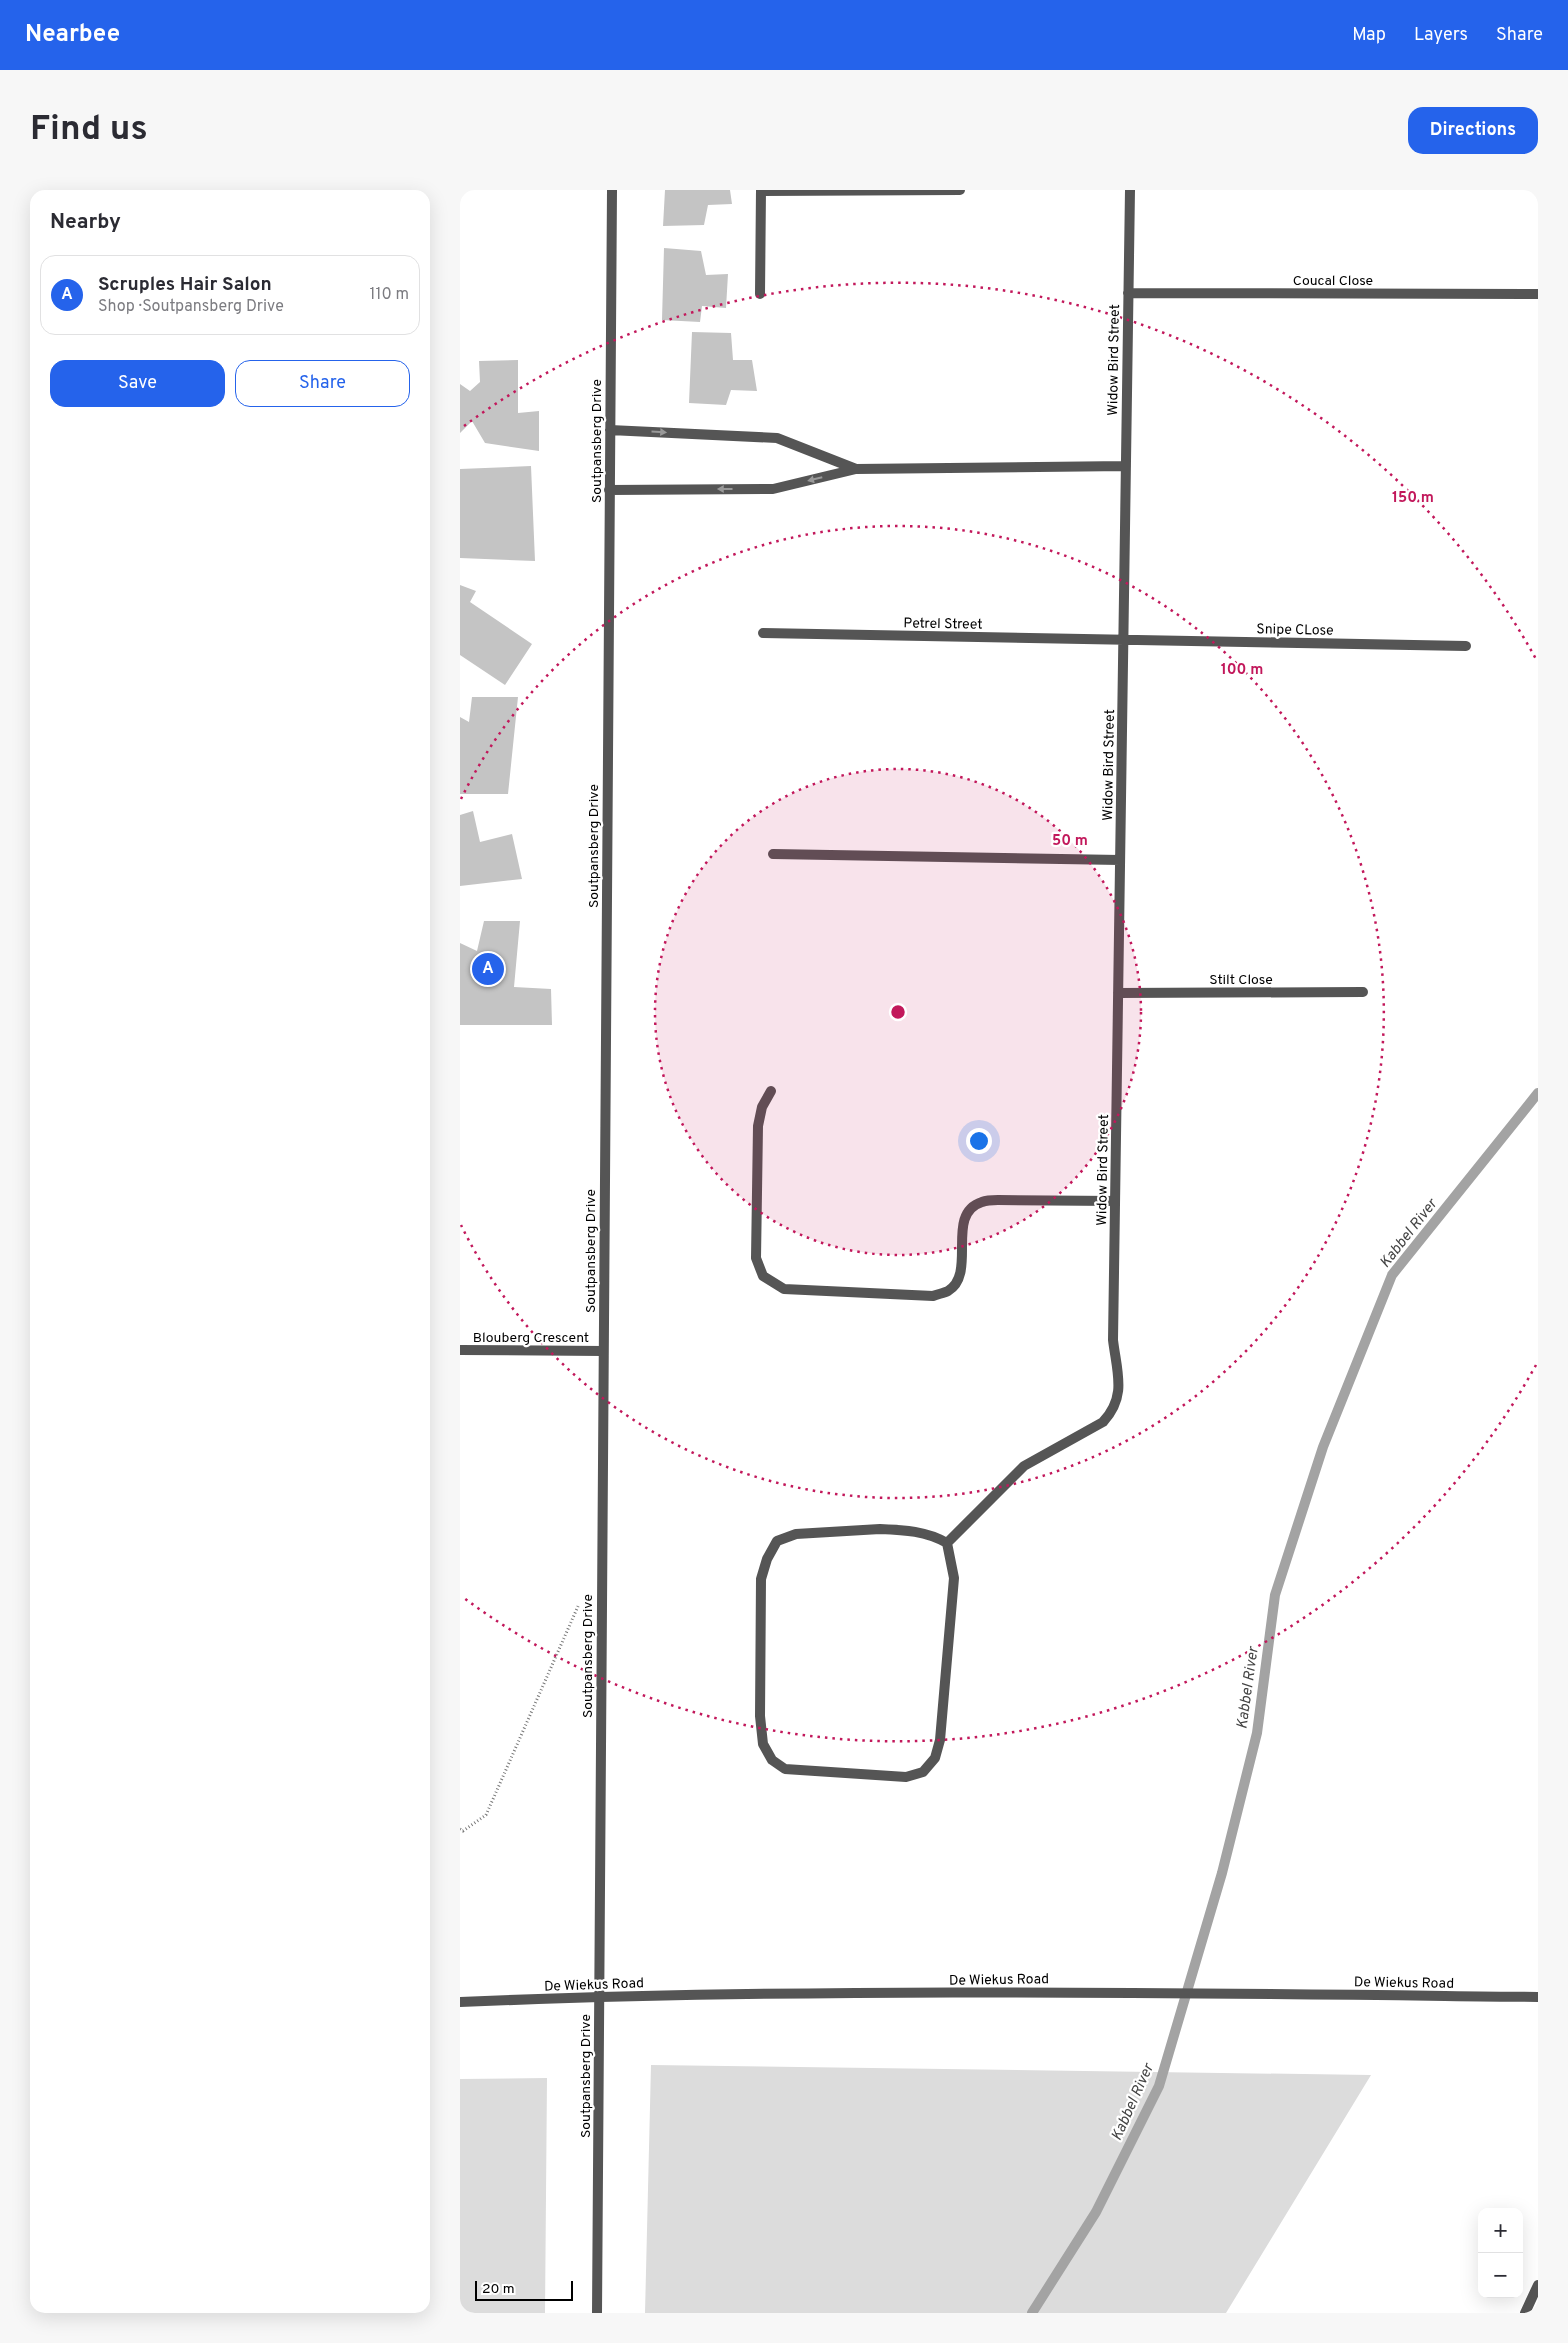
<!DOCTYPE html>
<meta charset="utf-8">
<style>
body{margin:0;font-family:Overpass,sans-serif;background:#f7f7f7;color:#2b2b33}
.controls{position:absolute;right:15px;bottom:15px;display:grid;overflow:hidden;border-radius:10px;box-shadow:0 5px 20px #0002}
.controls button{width:45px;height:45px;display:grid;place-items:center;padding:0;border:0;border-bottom:1px solid #e1e1e2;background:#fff;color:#2b2b33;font:25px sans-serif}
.scale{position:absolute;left:15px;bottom:12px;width:98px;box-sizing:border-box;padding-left:5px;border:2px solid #000;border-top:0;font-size:14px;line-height:18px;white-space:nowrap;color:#000;-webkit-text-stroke:4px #fff;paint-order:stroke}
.you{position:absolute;left:518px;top:950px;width:18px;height:18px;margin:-12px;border:4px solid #fff;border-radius:50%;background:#1a73e8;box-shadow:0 0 0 8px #1a73e833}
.badge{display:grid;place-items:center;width:32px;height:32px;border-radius:50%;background:#2563eb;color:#fff;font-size:16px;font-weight:700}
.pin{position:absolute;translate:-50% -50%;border:2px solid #fff;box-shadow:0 1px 5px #0006}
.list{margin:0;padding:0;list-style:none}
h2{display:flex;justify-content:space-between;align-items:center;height:65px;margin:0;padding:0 20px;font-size:21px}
h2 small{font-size:16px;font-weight:400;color:#7c7c81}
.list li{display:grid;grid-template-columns:32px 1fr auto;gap:15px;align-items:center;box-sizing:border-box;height:80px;margin:0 10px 10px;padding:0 10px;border:1px solid #e1e1e2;border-radius:15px}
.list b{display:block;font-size:19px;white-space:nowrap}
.list p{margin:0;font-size:16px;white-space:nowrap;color:#7c7c81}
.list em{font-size:16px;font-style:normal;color:#7c7c81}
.actions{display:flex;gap:10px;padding:15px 20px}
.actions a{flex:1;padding:11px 0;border:1px solid #2563eb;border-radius:15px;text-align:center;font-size:18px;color:#2563eb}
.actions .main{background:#2563eb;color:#fff}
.map{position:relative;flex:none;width:1078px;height:2123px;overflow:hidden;border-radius:15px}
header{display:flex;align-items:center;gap:30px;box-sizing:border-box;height:70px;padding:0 25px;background:#2563eb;color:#fff}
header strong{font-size:24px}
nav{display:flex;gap:28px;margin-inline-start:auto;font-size:18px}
.intro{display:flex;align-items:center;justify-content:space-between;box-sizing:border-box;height:120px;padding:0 30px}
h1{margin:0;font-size:35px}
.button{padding:12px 22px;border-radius:15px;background:#2563eb;color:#fff;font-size:18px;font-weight:700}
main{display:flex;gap:30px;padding:0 30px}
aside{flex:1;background:#fff;border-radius:15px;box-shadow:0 5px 20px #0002}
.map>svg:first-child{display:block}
</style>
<header>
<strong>Nearbee</strong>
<nav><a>Map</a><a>Layers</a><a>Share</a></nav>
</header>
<div class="intro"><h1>Find us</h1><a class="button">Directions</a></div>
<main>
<aside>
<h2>Nearby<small></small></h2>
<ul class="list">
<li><span class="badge">A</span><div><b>Scruples Hair Salon</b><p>Shop · Soutpansberg Drive</p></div><em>110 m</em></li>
</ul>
<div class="actions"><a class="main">Save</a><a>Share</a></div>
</aside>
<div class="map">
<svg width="1078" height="2123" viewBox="0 0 1078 2123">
<rect width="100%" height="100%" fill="#fff"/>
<!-- green -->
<path fill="#dcdcdc" d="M191,1875L911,1885L766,2123H185Z
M87,1888L85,2123H0V1889Z"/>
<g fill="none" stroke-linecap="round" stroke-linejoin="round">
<!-- stream -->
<path stroke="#a3a3a3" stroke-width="10" d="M572,2123L636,2022L699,1896L762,1683L797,1543L815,1405L863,1257L932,1085L1078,903"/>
</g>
<!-- building -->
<path fill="#c4c4c4" d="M205,0H270L272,14L248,15L244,35L203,36Z
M204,58L241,61L246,85L268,84L266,118L242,116L240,132L202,130Z
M232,142L271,143L273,170H292L297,201L271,200L266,215L229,213Z
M58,170V223L79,221V261L25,253L12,231L0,243V194L10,201L20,192L19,171Z
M71,276L75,371L0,368V279Z
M0,395L16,401L10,412L72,454L45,495L0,465Z
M12,507H58L48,604H0V527L9,532Z
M13,621L20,652L52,644L62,689L0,696V625Z
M24,731H60L54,797L91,799L92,835H0V753L17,761Z"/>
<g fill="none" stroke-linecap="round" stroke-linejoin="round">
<!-- path -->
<path stroke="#777" stroke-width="3" stroke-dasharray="1 2.5" stroke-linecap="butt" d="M0,1639L3,1641L26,1625L119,1414"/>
<!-- minor -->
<path stroke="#555" stroke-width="10" d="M301,1L500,0
M668,103L1078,104
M300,104L301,0
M150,240L317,248L396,279
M149,300L313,299L396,279L666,276
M303,443L1006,456
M313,664L660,670
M658,803L903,802
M311,901L302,917L298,936L296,1068L303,1086L324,1099L473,1106C478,1104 484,1103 488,1101C518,1083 484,1024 522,1012C527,1010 533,1010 538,1010L655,1011
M0,1160L143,1161
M420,1339C445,1340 466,1341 487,1353L494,1388L480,1550L475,1568L463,1582L446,1587L325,1579L312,1570L303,1554L300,1526L301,1389L307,1369L317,1351L336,1344Z
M487,1353L564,1276L643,1232C667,1206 657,1183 653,1150L670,0
M137,2123L152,0
M1065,2123L1078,2095"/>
<!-- tertiary -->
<path stroke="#555" stroke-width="10" d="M0,1812C359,1797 719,1803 1078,1807"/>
</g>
<!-- one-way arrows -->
<defs><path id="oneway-solid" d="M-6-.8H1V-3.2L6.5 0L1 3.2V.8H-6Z" transform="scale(1.25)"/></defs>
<g fill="#999">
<use href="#oneway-solid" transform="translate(199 242) rotate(3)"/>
<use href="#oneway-solid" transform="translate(355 289) rotate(166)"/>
<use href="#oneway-solid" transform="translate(265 299) rotate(-180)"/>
</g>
<!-- distance rings -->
<circle cx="438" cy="822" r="243" fill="#c2185b" fill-opacity=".12"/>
<g fill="none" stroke="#c2185b" stroke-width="2.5" stroke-dasharray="2.5 5">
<circle cx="438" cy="822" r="243"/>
<path d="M1 609A486 486 0 1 1 1 1035"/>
<path d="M1076 1175A729 729 0 0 1 4 1408M4 236A729 729 0 0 1 1076 469"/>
</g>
<g text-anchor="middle" stroke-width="4.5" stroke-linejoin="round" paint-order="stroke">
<!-- street labels -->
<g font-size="14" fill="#000" stroke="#fff">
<text x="873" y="95">Coucal Close</text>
<text transform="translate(653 170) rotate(-89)" y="5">Widow Bird Street</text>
<text transform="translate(136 251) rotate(-90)" y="5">Soutpansberg Drive</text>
<text transform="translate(483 433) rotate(1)" y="5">Petrel Street</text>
<text transform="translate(835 439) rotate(1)" y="5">Snipe CLose</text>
<text transform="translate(648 575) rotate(-89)" y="5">Widow Bird Street</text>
<text transform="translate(133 656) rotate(-90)" y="5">Soutpansberg Drive</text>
<text x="781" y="794">Stilt Close</text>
<text transform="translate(642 980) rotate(-89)" y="5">Widow Bird Street</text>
<text transform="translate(130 1061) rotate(-90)" y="5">Soutpansberg Drive</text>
<text x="71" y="1152">Blouberg Crescent</text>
<text transform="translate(127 1466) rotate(-90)" y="5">Soutpansberg Drive</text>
<text transform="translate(539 1789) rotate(-1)" y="5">De Wiekus Road</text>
<text transform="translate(944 1792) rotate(1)" y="5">De Wiekus Road</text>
<text transform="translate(134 1794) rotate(-2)" y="5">De Wiekus Road</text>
<text transform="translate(125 1886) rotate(-90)" y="5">Soutpansberg Drive</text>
</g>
<!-- water labels -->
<g font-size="15" font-style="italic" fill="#444" stroke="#fff">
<text transform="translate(948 1043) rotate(-52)" y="5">Kabbel River</text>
<text transform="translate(787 1498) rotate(-82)" y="5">Kabbel River</text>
<text transform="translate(672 1912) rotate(-66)" y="5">Kabbel River</text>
</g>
</g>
<circle cx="438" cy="822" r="8" fill="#c2185b" stroke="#fff" stroke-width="2.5"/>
<g font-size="15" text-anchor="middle" font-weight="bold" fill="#c2185b" stroke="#fff" stroke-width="4.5" stroke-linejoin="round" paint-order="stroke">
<text x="953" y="312">150 m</text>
<text x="782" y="484">100 m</text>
<text x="610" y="655">50 m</text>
</g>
</svg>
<div class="controls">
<button>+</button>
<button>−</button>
</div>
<div class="scale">20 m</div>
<div class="you"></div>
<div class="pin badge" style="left:28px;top:779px">A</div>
</div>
</main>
